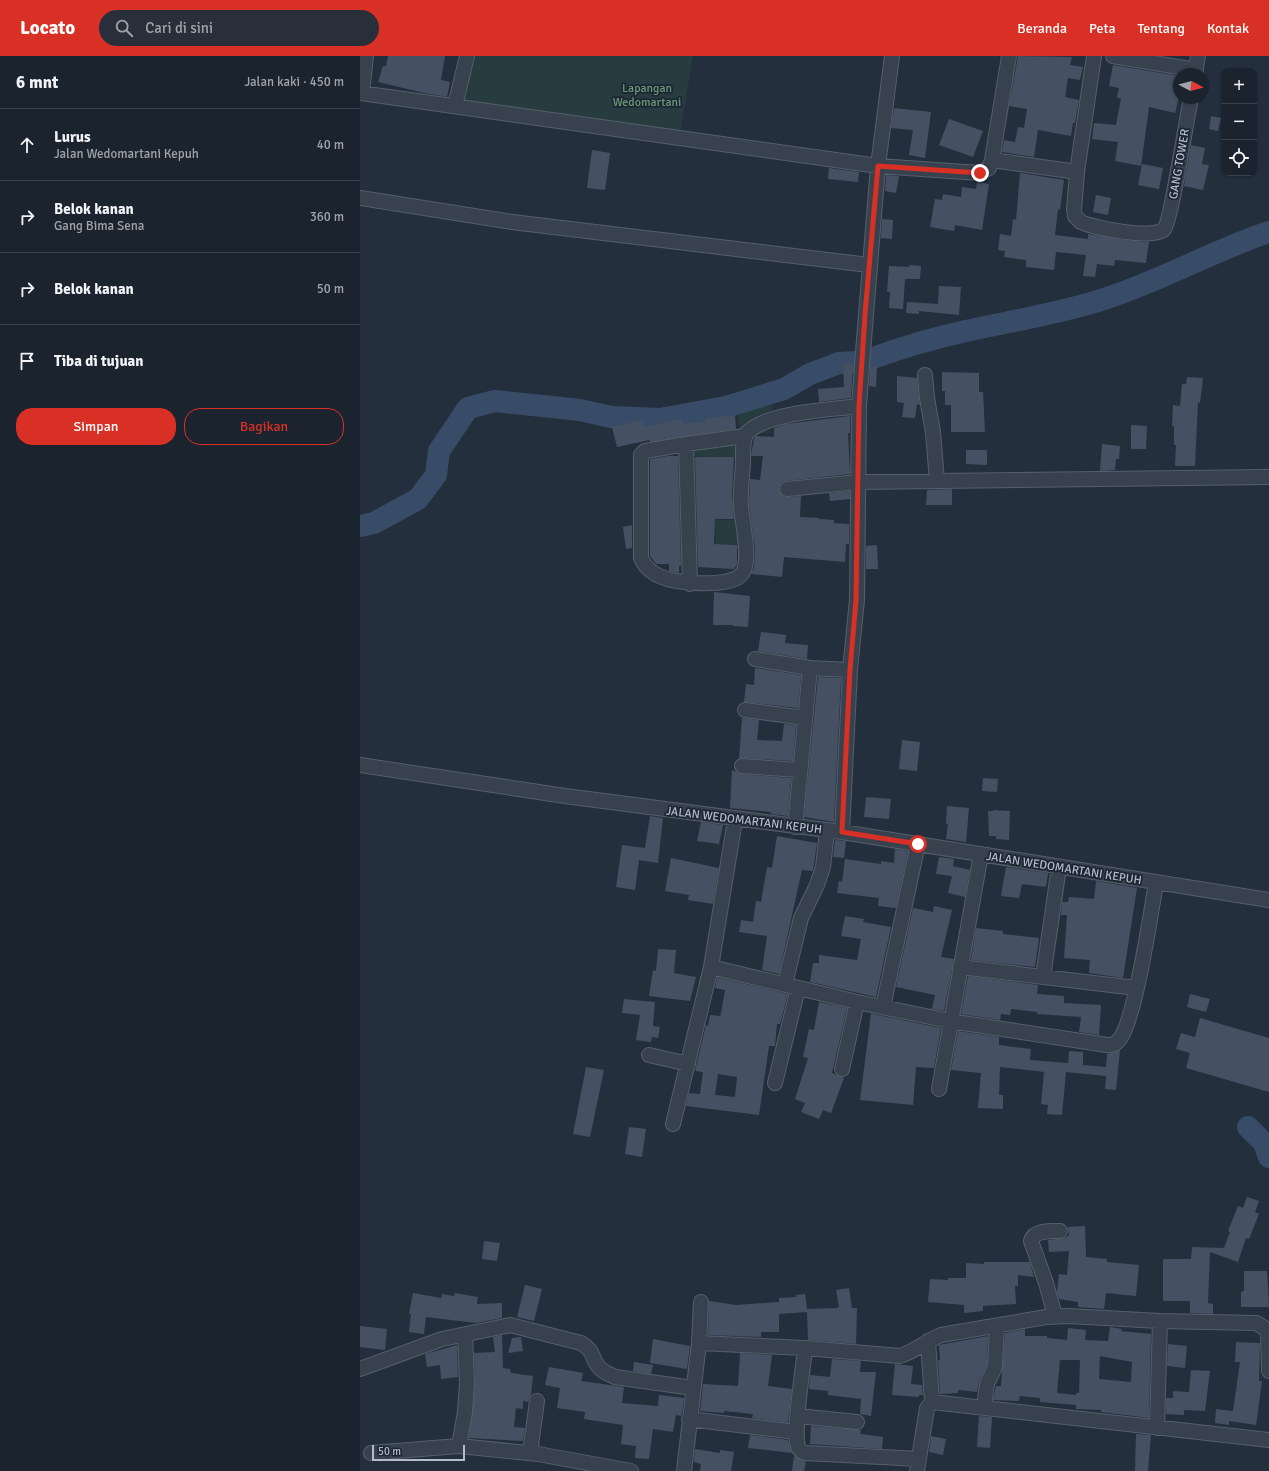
<!DOCTYPE html>
<html lang="id">
<meta charset="utf-8">
<style>
body{margin:0;font-family:Signika,sans-serif;background:#282f3a;color:#f1f3f6}
.controls{position:absolute;right:12px;top:12px;display:grid;overflow:hidden;border-radius:8px;box-shadow:0 1px 3px #0004}
.controls button{width:36px;height:36px;display:grid;place-items:center;padding:0;border:0;border-bottom:1px solid #39404a;background:#1b232e;color:#f1f3f6;font:20px sans-serif}
.compass{position:absolute;left:813px;top:12px;width:36px;height:36px;border-radius:50%;background:#1b232e;box-shadow:0 1px 3px #0004;rotate:97deg}
.scale{position:absolute;left:12px;bottom:10px;width:93px;box-sizing:border-box;padding-left:4px;border:2px solid #b4bcc9;border-top:0;font-size:11px;line-height:14px;white-space:nowrap;color:#b4bcc9;-webkit-text-stroke:3px #1d2633;paint-order:stroke}
.stop{position:absolute;width:12px;height:12px;margin:-9px;border:3px solid #d93025;border-radius:50%;background:#fff}
.stop.end{background:#d93025;border-color:#fff;box-shadow:0 1px 4px #0008}
.list{margin:0;padding:0;list-style:none}
h2{display:flex;justify-content:space-between;align-items:center;height:52px;margin:0;padding:0 16px;font-size:17px}
h2 small{font-size:13px;font-weight:400;color:#a0a4aa}
.list li{display:grid;grid-template-columns:26px 1fr auto;gap:12px;align-items:center;box-sizing:border-box;height:72px;padding:0 16px;border-top:1px solid #39404a}
.list b{display:block;font-size:15px;white-space:nowrap}
.list p{margin:0;font-size:13px;white-space:nowrap;color:#a0a4aa}
.list em{font-size:13px;font-style:normal;color:#a0a4aa}
.actions{display:flex;gap:8px;padding:12px 16px}
.actions a{flex:1;padding:9px 0;border:1px solid #d93025;border-radius:16px;text-align:center;font-size:14px;color:#d93025}
.actions .main{background:#d93025;color:#fff}
.icon{flex:none;width:22px;height:22px;fill:none;stroke:currentColor;stroke-width:2;stroke-linecap:round;stroke-linejoin:round}
.map{position:relative;flex:none;width:909px;height:1415px;overflow:hidden}
header{display:flex;align-items:center;gap:24px;box-sizing:border-box;height:56px;padding:0 20px;background:#d93025;color:#fff}
header strong{font-size:19px}
nav{display:flex;gap:22px;margin-inline-start:auto;font-size:14px}
.search{width:280px;height:36px;background:#282f3a;display:flex;align-items:center;gap:10px;box-sizing:border-box;padding:0 14px;border-radius:22px;color:#a0a4aa;font-size:15px}
main{display:flex}
aside{flex:1;background:#1b232e}
.map>svg:first-child{display:block}
</style>
<header>
<strong>Locato</strong>
<div class="search"><svg class="icon" aria-label="search" viewBox="0 0 24 24"><circle cx="10" cy="10" r="6"/><path d="M15 15l6 6"/></svg>Cari di sini</div>
<nav><a>Beranda</a><a>Peta</a><a>Tentang</a><a>Kontak</a></nav>
</header>
<main>
<aside>
<h2>6 mnt<small>Jalan kaki · 450 m</small></h2>
<ul class="list">
<li><svg class="icon" aria-label="ahead" viewBox="0 0 24 24"><path d="M12 20V5M6 11l6-6 6 6"/></svg><div><b>Lurus</b><p>Jalan Wedomartani Kepuh</p></div><em>40 m</em></li>
<li><svg class="icon" aria-label="right" viewBox="0 0 24 24"><path d="M7 20v-9h11M14 6l5 5-5 5"/></svg><div><b>Belok kanan</b><p>Gang Bima Sena</p></div><em>360 m</em></li>
<li><svg class="icon" aria-label="right" viewBox="0 0 24 24"><path d="M7 20v-9h11M14 6l5 5-5 5"/></svg><div><b>Belok kanan</b></div><em>50 m</em></li>
<li><svg class="icon" aria-label="arrive" viewBox="0 0 24 24"><path d="M6 21V4h12l-3 4 3 4H6"/></svg><div><b>Tiba di tujuan</b></div></li>
</ul>
<div class="actions"><a class="main">Simpan</a><a>Bagikan</a></div>
</aside>
<div class="map">
<svg width="909" height="1415" viewBox="0 0 909 1415">
<rect width="100%" height="100%" fill="#242f3e"/>
<!-- green -->
<path fill="#263c3f" d="M107,0H333L319,83L95,50Z
M413,345L409,377L380,378L377,354Z
M381,381L378,402L329,400V389Z
M355,464H383V488H356Z"/>
<g fill="none" stroke-linecap="round" stroke-linejoin="round">
<!-- river -->
<path stroke="#394c67" stroke-width="22" d="M513,302C543,291 574,282 606,275C651,265 697,258 741,244C799,226 852,195 909,176
M0,470L14,467L58,443L76,419L79,395L108,352L135,345L220,354L251,361L300,363L366,351L424,333L450,318L479,307L498,306
M888,1071L904,1087L909,1101"/>
</g>
<!-- building -->
<path fill="#455162" fill-rule="evenodd" d="M28,0H85L81,24L90,26L87,41L64,37L18,26L23,10H26Z
M658,0L712,1L710,9L723,11L720,24L708,22L705,41L719,44L715,67H713L711,80L678,74L674,101L642,96L644,84L655,86L658,71L664,72L667,53L649,50Z
M753,9L819,20V41L815,57L789,51L781,110L755,105L758,86L732,83L734,67L756,69L761,42H757L759,32L749,30Z
M534,52L571,56L565,102L549,99L553,74L531,72Z
M851,60L861,62L858,75L849,73Z
M589,63L623,75L613,101L579,89Z
M831,89L845,92L842,108L849,109L843,134L824,130Z
M232,94L250,97L245,134L227,132Z
M782,108L803,112L799,133L778,129Z
M469,112L499,116L498,126L468,123Z
M660,117L704,124L700,154L698,153L695,179L728,183V178L763,184L789,186L786,207L755,204L754,210L737,208L735,221L723,220L726,199L696,196L694,214L666,211V204L644,201L645,195L638,194L640,178L651,180L653,163L656,164Z
M526,119L539,120L536,137L525,135Z
M617,126L629,128L622,174L595,169L594,175L570,171L575,143L582,144L583,138L601,141L602,131L616,133Z
M736,139L751,142L748,159L733,156Z
M522,163L533,164L532,183L521,182Z
M549,209L561,210L560,223H545L543,253L529,252L530,236H527L529,210L549,211Z
M579,230L601,231L599,259L559,255V258L546,257L547,246L578,248Z
M493,307L491,342L459,346L458,333L484,331L483,308Z
M510,310H517L516,331L509,330Z
M582,316L619,317V336H623L625,376H591V349H585V335H582Z
M537,320L557,322L560,349L557,348L555,362L542,361L544,347L537,346Z
M827,321L843,322L840,347L838,346L835,410H815L816,389H814V370H812L813,349L820,350L822,328H826Z
M375,359L376,373L290,386V384L257,391L252,371L283,364L284,371L322,363L323,368L345,366V363Z
M490,360V377H488L490,418L426,425L422,426L419,433L424,441L441,440L440,461L459,462V463L474,464V467L489,468V488H486L485,506L424,501L422,521L391,518L394,511L395,493L389,449L390,423L400,424L403,400H391L394,383L396,380L414,381V372L426,368Z
M771,369L787,370L786,393H771Z
M742,388L760,390L759,403H756L755,414L740,415Z
M606,394H627V409L606,408Z
M308,400H318L321,510H319V517L309,515V508H296L290,500V403Z
M335,401H374L372,439L374,463H355L354,488L377,489V508L374,513L338,511Z
M592,433V449H566L567,434Z
M490,435V443L470,445L469,437Z
M272,469V492L266,493L263,471Z
M517,489L518,513H506V490Z
M354,536L390,540L388,571L373,570V569H353Z
M401,576L426,579L425,587L448,589L447,603L398,595Z
M395,612L441,619L438,652L384,646L386,628L394,629Z
M458,621L481,622L474,766L444,761Z
M382,662L399,664L397,684L422,685L424,668L436,669L433,705L379,702Z
M542,684L560,686L557,715L539,713Z
M372,714L381,718L431,722L428,760L411,758V756L370,752Z
M623,722L638,723L637,736L622,735Z
M506,741L531,743L529,763L504,761Z
M587,750L609,752L606,786L586,783L588,768H586Z
M633,754L650,755L649,784L636,783V780H629L628,755H633Z
M290,760L303,762L298,807L279,804L275,834L256,831L262,789L285,792Z
M341,766L363,769L359,788L337,785Z
M417,780L457,787L453,815L442,814L419,918L402,914L407,880L379,876L381,864L393,866L396,845L401,846L407,811L412,812Z
M475,784L486,785L484,802L473,801Z
M535,793L548,795L536,852L518,850L519,842L477,837L479,825L482,826L485,803L521,808V805L534,807Z
M579,801L594,803L593,810L610,814L605,841L588,837L592,820L576,818Z
M311,802L359,812L353,848L328,844L329,839L305,835Z
M646,811L688,817L686,831L662,828L659,842L641,840Z
M736,825L777,832L763,922L729,917L730,904L704,902L707,859H701L702,846H708L709,841L734,843Z
M574,850L592,854L581,901L594,903L584,955L572,953L575,939L536,931L553,852L573,856Z
M485,860L504,863L503,866L531,871L516,941L450,926L453,907H459V899L497,904L501,883L481,880Z
M616,872L643,875V878L679,882L675,911L611,904Z
M298,893L316,894L314,917L336,921L330,945L289,940L293,914L296,915Z
M608,920L678,929L677,938L704,940V947L741,949L739,979L719,976L721,961L677,958V956L651,953L650,959L641,958L640,964L601,958Z
M357,921L428,938L420,968H417L415,990H409L399,1059L326,1050L329,1037L340,1038L343,1016L335,1015L346,969L348,970L350,959L360,960L361,957L365,934L355,932ZM358,1018L377,1021L375,1041L355,1039Z
M830,938L850,943L846,956L827,951Z
M264,943L295,946L293,970L300,971L298,982L292,981L291,986L276,984L280,959L262,957Z
M459,946L487,952L472,1017L484,1022L471,1057L463,1054L459,1063L441,1056L445,1047L435,1043L448,1002L443,1001L449,973L454,974Z
M508,957L581,972L574,1012L556,1011L553,1049L500,1044L511,958Z
M840,962L909,982V1036L826,1012L830,997L816,993L821,977L835,981Z
M598,975L639,981V989L671,993L670,1004L708,1007L709,995L723,996V1009L746,1011L747,998L760,994L756,1034L745,1033L746,1020L706,1016L702,1059L687,1058L688,1049L681,1048L684,1016L640,1011L639,1039H643V1053L618,1052L621,1017L591,1014Z
M226,1011L244,1014L230,1081L213,1078Z
M269,1071L286,1073L282,1101L265,1098Z
M887,1141L899,1145L895,1156L899,1158L889,1183L886,1182L878,1206L850,1196L848,1247L853,1248V1258L830,1257V1245H803V1203H831L832,1191L864,1192L870,1176L868,1175L878,1150L883,1152Z
M725,1170L726,1201L747,1203V1206L779,1209L776,1240L746,1237L744,1253L718,1251V1246L699,1243L697,1236L699,1218L707,1219L709,1195L689,1196L688,1184L705,1182L709,1179L708,1171Z
M124,1185L140,1187L137,1205L122,1203Z
M624,1206H670L674,1221L658,1219V1230H655L656,1248L623,1250V1255L604,1257V1249L568,1246L570,1223L588,1224V1222H606V1207L624,1208Z
M884,1215H907L909,1251H881V1236L884,1235Z
M165,1229L182,1233L174,1265L157,1261Z
M489,1232L492,1252H497L496,1288L448,1284L447,1256L419,1258V1276H401V1281L348,1279L349,1245L376,1249L419,1246V1242L436,1241V1239L445,1238L447,1253L476,1252L479,1251L476,1234Z
M53,1237L81,1242L82,1238L94,1240L95,1237L118,1241L117,1248L142,1247V1262L116,1267L66,1261L64,1278L49,1276L51,1258H49Z
M0,1270L27,1273L25,1294L0,1291Z
M750,1271L762,1273L761,1275L791,1278L789,1362L741,1356V1354L716,1353V1349L680,1346V1342L660,1340L659,1345L633,1344L636,1330H641L645,1277L665,1273V1280H687V1282L707,1284L708,1272L726,1274L725,1284L748,1285ZM740,1300L772,1306L771,1326L739,1323ZM700,1304H720L719,1337H716V1339L697,1337Z
M142,1279L143,1312L150,1313L151,1317L173,1320L171,1339L168,1346L163,1345V1353L156,1352L154,1371L165,1372L163,1385L109,1382L115,1329L114,1297L135,1296L133,1281Z
M628,1280L627,1309L619,1325L617,1336L598,1334V1337L580,1338L578,1304H580L579,1289Z
M161,1281L163,1295L148,1297L152,1282Z
M293,1283L330,1290L327,1313L290,1307Z
M876,1286L900,1287L899,1325H902L896,1369L869,1365V1369L855,1367L856,1353L873,1355L880,1306H875Z
M808,1288L827,1290L825,1312L807,1310Z
M97,1289L98,1321L81,1323L80,1309L67,1311L65,1298Z
M380,1297L412,1299L408,1330L432,1333L428,1367L392,1362L393,1358L364,1355V1357L340,1355L343,1328L378,1330Z
M472,1303L501,1305L500,1316H516L511,1360L500,1358L501,1343L468,1339V1335L449,1333L450,1319L470,1321Z
M274,1306L293,1309L291,1318L273,1315Z
M535,1308L553,1310L551,1328L562,1329L563,1339H559V1341L532,1339Z
M189,1311L223,1317L221,1325L264,1331L262,1347L298,1350L299,1339L324,1342L322,1358L321,1360L316,1359L313,1376L293,1373L289,1403L275,1402L276,1390L261,1388L263,1369L224,1363L225,1356L197,1352L200,1332L185,1329Z
M831,1314L850,1315L845,1355L824,1354V1359L806,1358V1342H813V1335L829,1336Z
M619,1360L632,1361L630,1392L617,1391Z
M451,1370L501,1374L500,1378L523,1381L522,1393L450,1388Z
M776,1378L791,1379L788,1415H775Z
M390,1379L428,1384L432,1397L388,1392Z
M571,1380L586,1383L583,1399L569,1396Z
M335,1393L360,1397V1394L374,1396L371,1415H340L341,1408L334,1406Z
M434,1400L446,1406L444,1415H432Z"/>
<g fill="none" stroke-linecap="round" stroke-linejoin="round">
<defs>
<path id="street" d="M734,0L717,116L714,154L715,160L721,166C734,172 794,184 804,173C811,166 827,60 831,42
M753,0L836,14
M835,18L838,0
M0,37L518,110L620,117L629,112L632,104L649,0
M2,37L6,0
M95,50L107,0
M632,104L717,116
M0,142L152,166L509,209
M565,319L567,342L573,376L577,425
M326,388L285,395L281,399V502C286,515 299,521 311,524C326,527 375,532 383,516C391,502 382,466 381,450C380,436 382,422 383,408C383,399 382,382 388,376C408,356 471,354 499,350
M427,433L499,426L909,421
M330,528L326,388L385,380
M395,603L450,612L435,771
M450,612L490,614
M385,654L445,662
M0,709L205,740L482,776L909,844
M382,710L439,714
M482,776L490,614L497,544L499,350L502,309L518,110L532,0
M351,911L497,946L590,965L747,989C751,989 755,989 758,985C775,969 791,855 796,827
M600,911L776,932
M683,921L699,811
M425,928L441,862L457,829L463,811L467,775
M523,951L558,788
M289,999L328,1008
M482,1013L497,946
M415,1027L438,932
M579,1033L621,798
M313,1068L351,911L375,764
M695,1260L686,1227L671,1185C674,1174 691,1175 700,1175
M568,1285L572,1346
M339,1287L445,1292L540,1300C555,1295 567,1285 581,1279L686,1261L708,1260L800,1265L897,1267L908,1275L909,1315
M445,1292C443,1316 433,1371 438,1391C440,1394 441,1396 445,1397L559,1403
M0,1313L82,1283L150,1269L221,1287C235,1296 230,1299 238,1310C242,1316 249,1318 255,1321L333,1332
M624,1351L627,1328L635,1311L637,1270
M438,1360L497,1366
M329,1363L436,1376
M797,1372L800,1265
M99,1390L105,1356L107,1328L105,1279
M11,1397L99,1390L178,1398L271,1415
M170,1397L177,1345
M324,1415L339,1287L341,1246
M557,1415L567,1352L572,1346L909,1384"/>
</defs>
<!-- street casing -->
<use href="#street" stroke="#565f6c" stroke-width="16"/>
<!-- street -->
<use href="#street" stroke="#38414e" stroke-width="14"/>
</g>
<g fill="none" stroke-linecap="round" stroke-linejoin="round">
<!-- route -->
<path stroke="#d93025" stroke-width="5" d="M558,788L482,776L490,614L496,544L499,350L505,258L518,110L620,117"/>
</g>
<g text-anchor="middle" stroke-width="3.5" stroke-linejoin="round" paint-order="stroke">
<!-- park labels -->
<g font-size="12" fill="#6b9a76" stroke="#1d2633">
<text x="287" y="36">Lapangan<tspan x="287" dy="14">Wedomartani</tspan></text>
</g>
<!-- street labels -->
<g font-size="12" fill="#b4bcc9" stroke="#1d2633">
<text transform="translate(819 108) rotate(-80)" y="4">GANG TOWER</text>
<text transform="translate(384 764) rotate(7)" y="4">JALAN WEDOMARTANI KEPUH</text>
<text transform="translate(704 812) rotate(9)" y="4">JALAN WEDOMARTANI KEPUH</text>
</g>
</g>
</svg>
<div class="controls">
<button>+</button>
<button>−</button>
<button><svg class="icon" aria-label="locate" viewBox="0 0 24 24"><circle cx="12" cy="12" r="6"/><path d="M12 2v4M12 18v4M2 12h4M18 12h4"/></svg></button>
</div>
<svg class="compass" viewBox="-18 -18 36 36"><path d="M0-13l5 13h-10z" fill="#e53935"/><path d="M0 13l5-13h-10z" fill="#a0a4aa"/></svg>
<div class="scale">50 m</div>
<div class="stop" style="left:558px;top:788px"></div>
<div class="stop end" style="left:620px;top:117px"></div>
</div>
</main>
